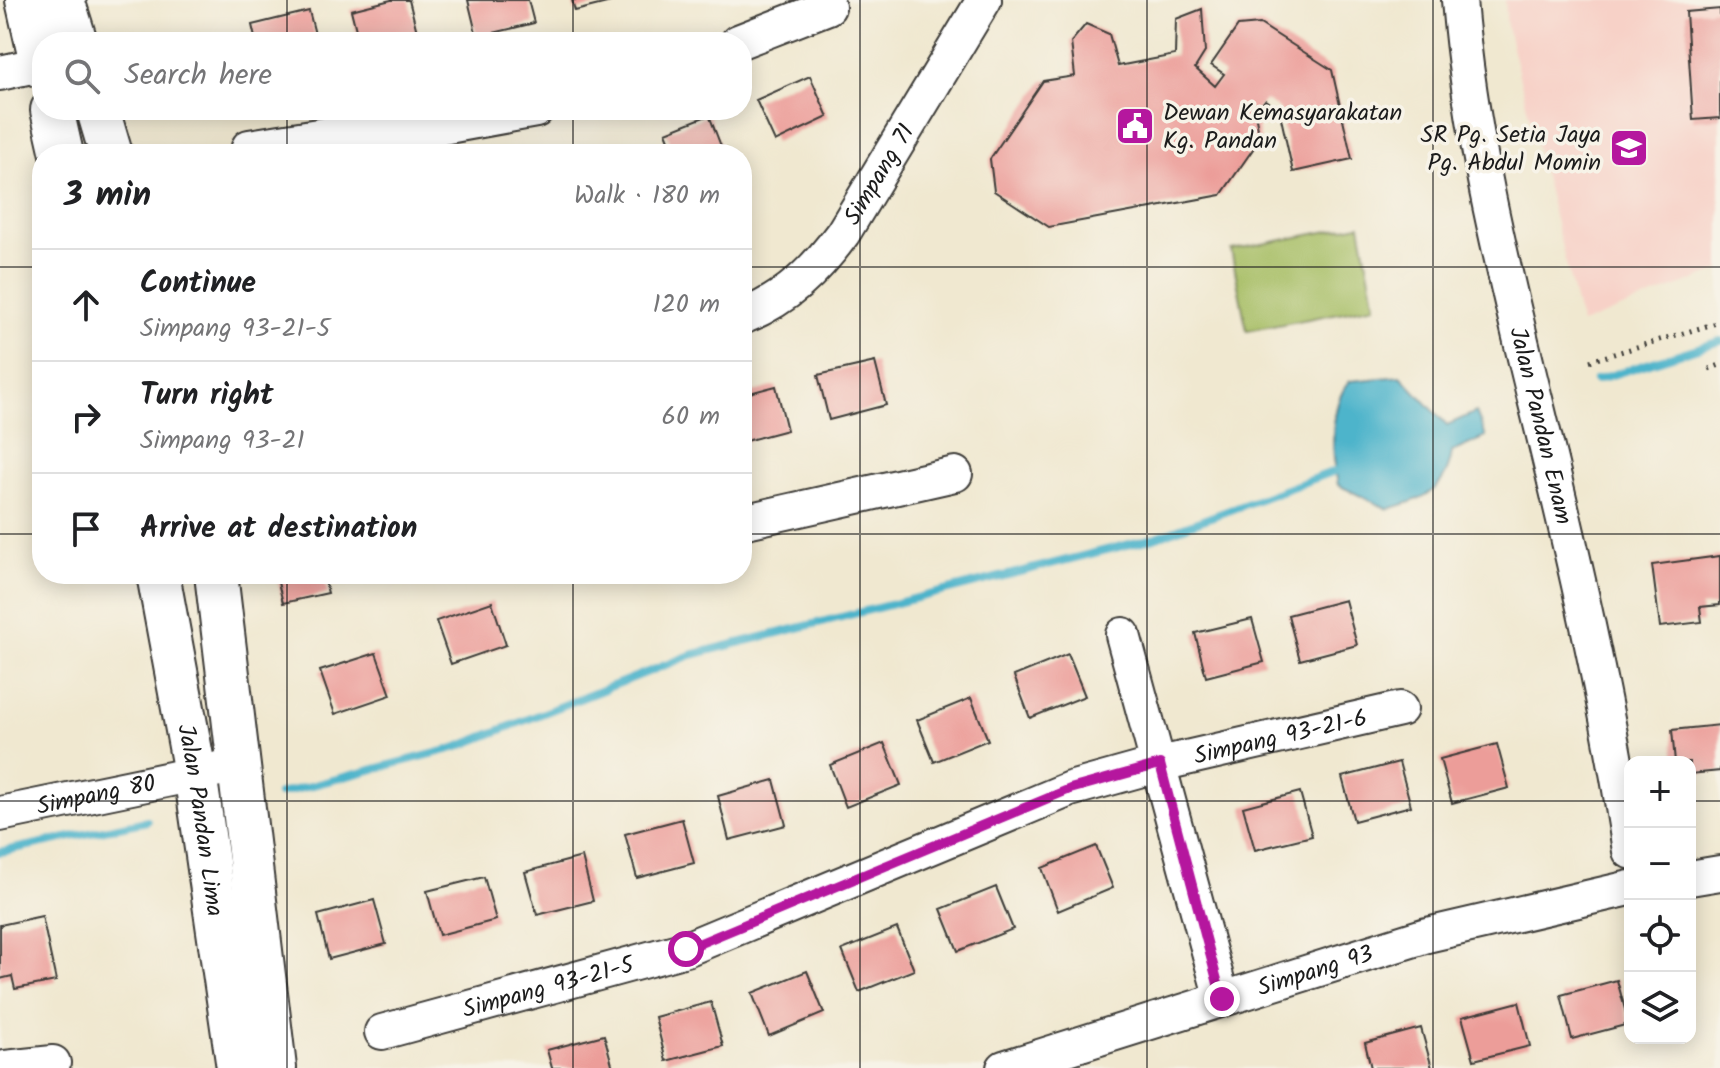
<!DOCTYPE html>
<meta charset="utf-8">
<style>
body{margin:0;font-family:Kalam,sans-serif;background:#f2f2f2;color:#202124}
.controls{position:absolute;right:24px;bottom:24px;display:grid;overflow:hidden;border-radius:16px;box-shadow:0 4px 20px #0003}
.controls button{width:72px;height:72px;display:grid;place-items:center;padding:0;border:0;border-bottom:2px solid #e0e0e0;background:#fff;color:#202124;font:40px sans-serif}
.stop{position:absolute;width:24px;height:24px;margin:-18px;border:6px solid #b5179e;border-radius:50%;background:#fff}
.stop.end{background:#b5179e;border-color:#fff;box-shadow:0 2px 8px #0008}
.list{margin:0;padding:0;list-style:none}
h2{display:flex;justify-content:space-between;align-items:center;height:104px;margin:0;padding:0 32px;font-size:34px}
h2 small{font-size:26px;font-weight:400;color:#757577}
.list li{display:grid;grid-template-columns:52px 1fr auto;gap:24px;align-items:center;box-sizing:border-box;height:112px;padding:0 32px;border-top:2px solid #e0e0e0}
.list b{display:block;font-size:30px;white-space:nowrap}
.list p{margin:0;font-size:26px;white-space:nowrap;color:#757577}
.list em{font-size:26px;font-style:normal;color:#757577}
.icon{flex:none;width:44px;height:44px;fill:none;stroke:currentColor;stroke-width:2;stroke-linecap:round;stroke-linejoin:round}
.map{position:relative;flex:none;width:1720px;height:1068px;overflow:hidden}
.search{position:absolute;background:#fff;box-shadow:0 4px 20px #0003;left:32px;top:32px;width:720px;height:88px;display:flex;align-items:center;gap:20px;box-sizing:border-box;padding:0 28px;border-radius:32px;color:#757577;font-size:30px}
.panel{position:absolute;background:#fff;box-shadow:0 4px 20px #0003;left:32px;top:144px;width:720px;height:440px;border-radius:32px}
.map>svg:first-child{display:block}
</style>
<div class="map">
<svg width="1720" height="1068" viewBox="0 0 1720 1068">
<rect width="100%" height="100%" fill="#f7f3e8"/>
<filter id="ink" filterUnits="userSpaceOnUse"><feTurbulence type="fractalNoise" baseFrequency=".0125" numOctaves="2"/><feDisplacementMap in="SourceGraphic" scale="16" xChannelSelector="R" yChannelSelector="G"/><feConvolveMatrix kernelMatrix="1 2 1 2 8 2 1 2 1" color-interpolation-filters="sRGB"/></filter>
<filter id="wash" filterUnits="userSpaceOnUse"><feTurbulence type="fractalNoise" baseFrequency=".006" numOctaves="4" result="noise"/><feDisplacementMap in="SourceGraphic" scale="32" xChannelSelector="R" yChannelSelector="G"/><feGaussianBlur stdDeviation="1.8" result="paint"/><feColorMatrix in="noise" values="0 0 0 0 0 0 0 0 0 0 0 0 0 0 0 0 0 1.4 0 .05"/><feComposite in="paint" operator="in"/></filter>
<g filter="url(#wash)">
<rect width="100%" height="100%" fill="#f0e8d0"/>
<!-- built -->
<path fill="#f7d1c7" d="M1505,0H1720V270L1581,324L1507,27Z"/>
<!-- green -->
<path fill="#a6bd63" stroke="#616c40" stroke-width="2" d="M1360,225L1375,306L1247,331L1231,250Z"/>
<!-- water -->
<path fill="#4db4cb" stroke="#346874" stroke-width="2" d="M1401,376L1447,425L1476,412L1486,437L1452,452C1446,492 1423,499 1388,509L1338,485C1332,455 1328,405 1350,381Z"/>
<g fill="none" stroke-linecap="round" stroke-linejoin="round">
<!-- stream -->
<path stroke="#4db4cb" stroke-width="8" d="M1596,380L1720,341
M279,794L455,748L691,655L1154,538L1343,468
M0,852L147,821"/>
</g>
<g id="blocks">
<!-- building -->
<path fill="#ec9d99" d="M391,0H409L419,40L359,42L351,10Z
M468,0H528L534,23L477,37Z
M572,0H615V1L575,11Z
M1202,9L1205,52L1195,68L1215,86L1224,74L1211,65L1238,26L1260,24L1332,70L1352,159L1293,172L1279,109L1265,100L1255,113L1260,139L1221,195L1049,227L994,191L990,159L1043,81L1075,76L1071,42L1086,24L1109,34L1118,66L1175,55L1176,19Z
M1720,9V118L1693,120L1686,12Z
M309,11L317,42H256L252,25Z
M810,76L828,117L775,142L756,100Z
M709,115L724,154H675L666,132Z
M875,362L886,405L829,420L818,375Z
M776,386L787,430L742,442V395Z
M1720,556V605L1700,607L1702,622L1660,627L1652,565Z
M276,574H323L328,593L283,603Z
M1345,600L1357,645L1300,660L1288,615Z
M492,602L506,645L451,664L436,621Z
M1252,619L1264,662L1206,677L1195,633Z
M376,653L391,695L335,714L320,671Z
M1068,654L1085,696L1030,718L1014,676Z
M971,698L988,740L934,762L917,720Z
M1720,725V771L1690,774V762H1675L1672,730Z
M884,743L901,785L846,807L830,765Z
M1497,744L1509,788L1452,803L1440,759Z
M1399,762L1411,806L1354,821L1342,777Z
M774,780L786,825L729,840L718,796Z
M1300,792L1312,836L1255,850L1243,807Z
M682,819L694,863L637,878L625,834Z
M1096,846L1113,888L1058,911L1042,868Z
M582,857L593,901L537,915L525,872Z
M484,877L496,920L439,935L427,891Z
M996,887L1013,929L958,951L941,909Z
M374,900L386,944L329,959L318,915Z
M42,916L56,981L15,989L12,976L0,979V925Z
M897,928L914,970L859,992L842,950Z
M807,971L824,1013L769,1036L752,993Z
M1617,980L1629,1024L1572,1039L1561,995Z
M711,1002L723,1046L666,1061L655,1017Z
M1519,1002L1530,1046L1474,1060L1462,1017Z
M1421,1028L1432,1068H1371L1365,1043Z
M604,1035L613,1068H552L547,1050Z"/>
</g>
</g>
<g filter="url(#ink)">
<use href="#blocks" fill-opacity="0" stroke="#3c3b37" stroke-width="2"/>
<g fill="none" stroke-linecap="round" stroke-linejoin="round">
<defs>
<g id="minor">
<path id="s1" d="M1459,0C1470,136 1503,267 1535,399C1572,550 1607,699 1630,851"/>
<path d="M738,42L828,7"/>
<path d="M0,73L41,64"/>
<path d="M249,147L356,130H426L536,110"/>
<path id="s2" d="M742,317C787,299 815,271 843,233L984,0"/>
<path d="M742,522L955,474"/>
<path d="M1123,635L1222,999"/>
<path id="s3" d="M0,814L219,769"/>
<path d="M1690,878L1720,873"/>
<path id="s4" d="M382,1032L686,949L1070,789L1160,764L1400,709"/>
<path d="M5,1068L53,1063"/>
<path id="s5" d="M1004,1068L1427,935L1630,888"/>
</g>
<g id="major">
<path d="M27,0L42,67"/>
<path d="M63,0L76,42"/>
<path d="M52,110L62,154"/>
<path d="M98,110L111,154"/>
<path id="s6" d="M158,574L195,773L238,1068"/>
<path d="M216,574L275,1068"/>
</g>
</defs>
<!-- minor casing -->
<use href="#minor" stroke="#3c3b37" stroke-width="38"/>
<!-- major casing -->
<use href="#major" stroke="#3c3b37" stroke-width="46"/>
<!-- path -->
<path stroke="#3c3b37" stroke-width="5" stroke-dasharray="2 6" stroke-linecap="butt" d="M1590,361L1720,322
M1709,369L1720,365"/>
<!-- minor -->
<use href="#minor" stroke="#fff" stroke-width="34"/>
<!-- major -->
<use href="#major" stroke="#fff" stroke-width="42"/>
</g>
</g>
<g fill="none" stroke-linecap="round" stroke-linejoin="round" filter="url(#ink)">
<!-- route -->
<path stroke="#b5179e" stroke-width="10" d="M686,949L1070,789L1160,764L1222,999"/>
</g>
<!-- grid -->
<path fill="none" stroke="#1c1c1c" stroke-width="2" stroke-opacity="0.55" d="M287,0V42M573,0V42M860,0V1068M1147,0V1068M1433,0V1068M287,110V154M573,110V154M0,267H42M742,267H1720M0,534H42M742,534H1720M287,574V1068M573,574V1068M0,801H1630M1690,801H1720"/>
<!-- icons -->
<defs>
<symbol id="civic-square" viewBox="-11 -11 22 22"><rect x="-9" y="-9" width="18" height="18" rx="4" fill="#b5179e" stroke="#f7f3e8"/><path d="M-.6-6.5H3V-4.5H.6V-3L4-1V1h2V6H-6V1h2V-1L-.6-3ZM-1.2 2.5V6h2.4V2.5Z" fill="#fff"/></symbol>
<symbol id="school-square" viewBox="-11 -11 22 22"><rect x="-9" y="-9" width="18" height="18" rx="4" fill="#b5179e" stroke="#f7f3e8"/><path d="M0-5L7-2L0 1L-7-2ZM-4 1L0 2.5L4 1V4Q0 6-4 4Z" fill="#fff"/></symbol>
</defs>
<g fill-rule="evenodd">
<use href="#civic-square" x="1113" y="104" width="44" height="44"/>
<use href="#school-square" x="1607" y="126" width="44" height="44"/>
</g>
<g text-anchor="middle" stroke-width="7" stroke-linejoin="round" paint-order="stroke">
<!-- poi labels -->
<g font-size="24" fill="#1c1c1c" stroke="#f7f3e8" text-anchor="start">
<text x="1163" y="120">Dewan Kemasyarakatan<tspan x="1163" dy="28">Kg. Pandan</tspan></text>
<text x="1601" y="142" text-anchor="end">SR Pg. Setia Jaya<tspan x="1601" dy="28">Pg. Abdul Momin</tspan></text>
</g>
<!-- street labels -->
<g font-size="24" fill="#1c1c1c" stroke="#f7f3e8">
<text dy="8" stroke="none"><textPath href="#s2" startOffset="202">Simpang 71</textPath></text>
<text dy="8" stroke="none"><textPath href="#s1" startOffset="434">Jalan Pandan Enam</textPath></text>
<text dy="8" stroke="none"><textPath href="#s4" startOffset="948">Simpang 93-21-6</textPath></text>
<text dy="8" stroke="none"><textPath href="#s3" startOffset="98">Simpang 80</textPath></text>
<text dy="8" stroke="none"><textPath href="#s6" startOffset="250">Jalan Pandan Lima</textPath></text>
<text dy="8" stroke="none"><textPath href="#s5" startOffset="326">Simpang 93</textPath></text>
<text dy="8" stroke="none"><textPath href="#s4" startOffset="172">Simpang 93-21-5</textPath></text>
</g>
</g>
</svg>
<div class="controls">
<button>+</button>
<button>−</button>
<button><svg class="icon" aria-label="locate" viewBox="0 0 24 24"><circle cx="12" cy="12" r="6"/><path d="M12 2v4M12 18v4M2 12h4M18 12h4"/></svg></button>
<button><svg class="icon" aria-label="layers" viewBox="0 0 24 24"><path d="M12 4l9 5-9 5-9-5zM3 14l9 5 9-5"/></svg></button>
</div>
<div class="stop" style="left:686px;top:949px"></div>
<div class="stop end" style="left:1222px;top:999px"></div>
<div class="search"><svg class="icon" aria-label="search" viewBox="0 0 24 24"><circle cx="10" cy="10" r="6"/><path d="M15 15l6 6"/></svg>Search here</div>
<section class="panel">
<h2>3 min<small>Walk · 180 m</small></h2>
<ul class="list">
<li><svg class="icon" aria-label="ahead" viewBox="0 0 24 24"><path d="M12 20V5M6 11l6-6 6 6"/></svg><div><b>Continue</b><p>Simpang 93-21-5</p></div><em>120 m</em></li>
<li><svg class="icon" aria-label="right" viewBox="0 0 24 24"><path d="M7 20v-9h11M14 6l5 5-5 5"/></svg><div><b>Turn right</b><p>Simpang 93-21</p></div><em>60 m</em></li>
<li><svg class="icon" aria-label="arrive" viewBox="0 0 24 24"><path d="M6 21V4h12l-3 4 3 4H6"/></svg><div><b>Arrive at destination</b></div></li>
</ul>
</section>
</div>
